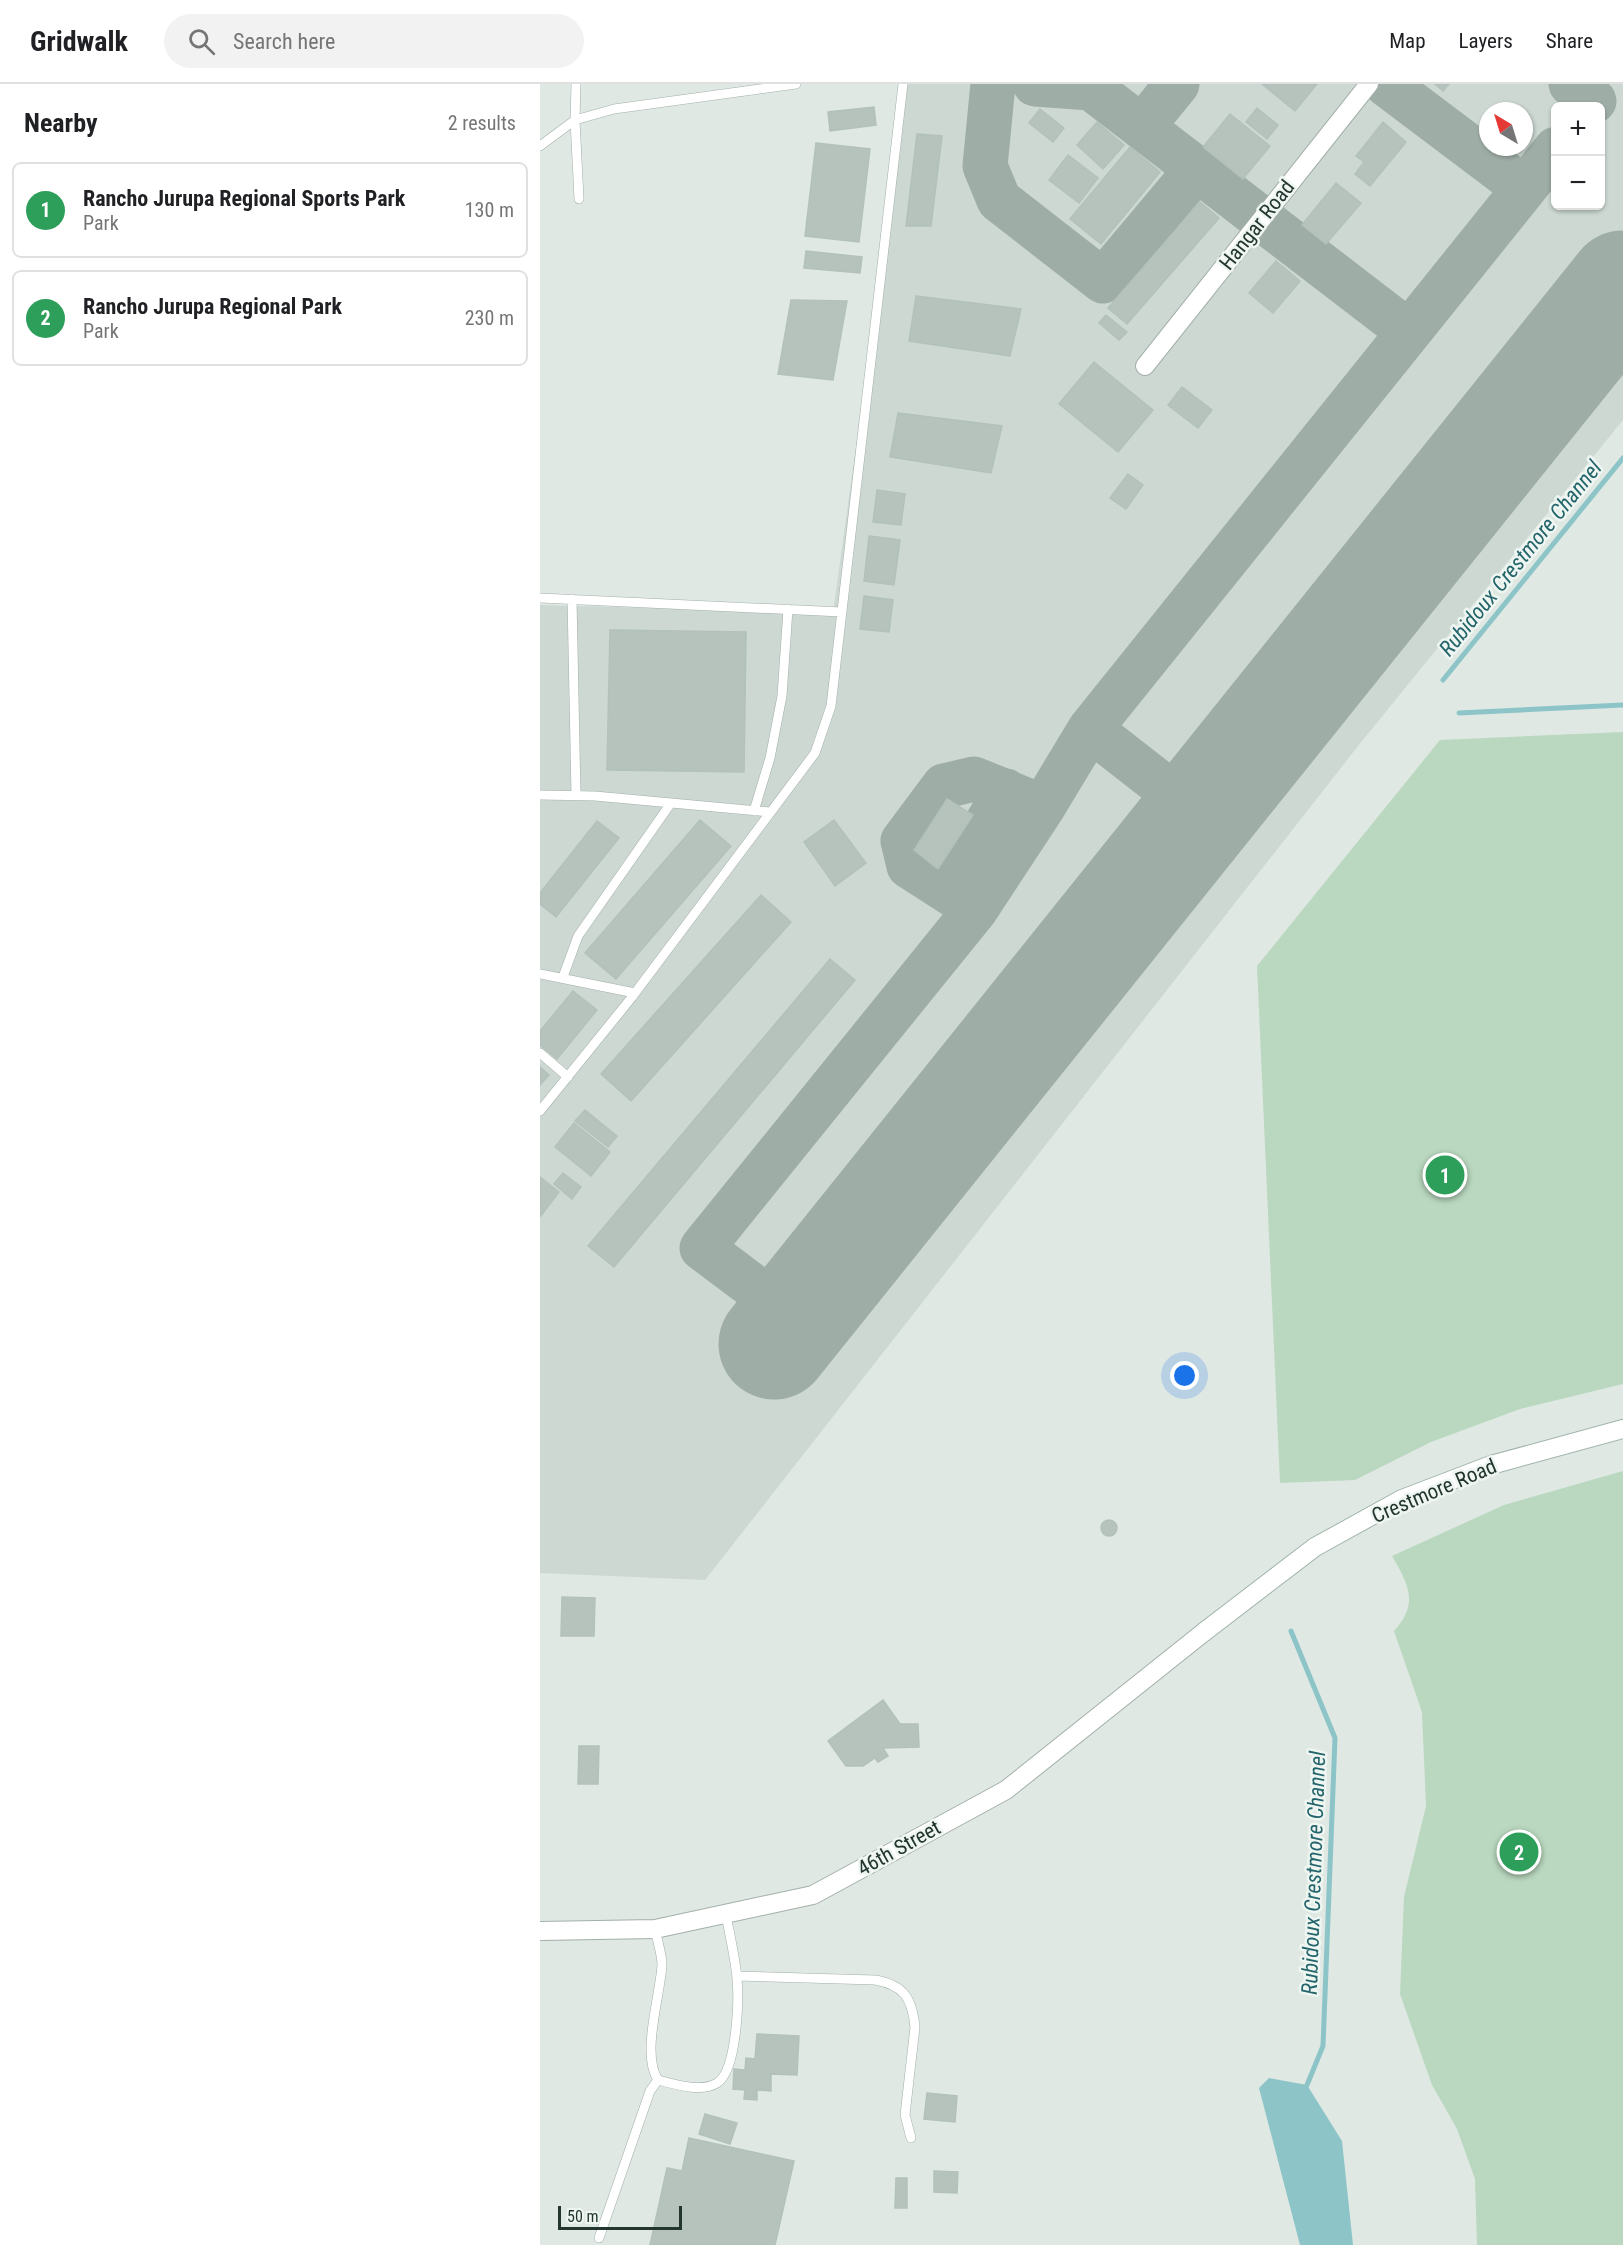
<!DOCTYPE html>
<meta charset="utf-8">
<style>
body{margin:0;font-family:"Roboto Condensed",sans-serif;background:#f2f2f2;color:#202124}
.controls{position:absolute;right:18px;top:18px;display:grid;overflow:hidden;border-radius:9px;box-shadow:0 2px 4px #0004}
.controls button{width:54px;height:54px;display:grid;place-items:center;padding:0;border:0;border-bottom:2px solid #e0e0e0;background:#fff;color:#202124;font:30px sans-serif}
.compass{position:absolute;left:939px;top:18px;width:54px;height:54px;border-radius:50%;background:#fff;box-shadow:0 2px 4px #0004;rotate:322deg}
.scale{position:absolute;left:18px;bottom:15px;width:124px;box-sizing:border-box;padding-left:6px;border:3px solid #22362f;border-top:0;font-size:16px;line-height:21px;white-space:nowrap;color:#22362f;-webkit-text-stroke:4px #eff6f2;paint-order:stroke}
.you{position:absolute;left:645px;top:1292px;width:21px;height:21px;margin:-15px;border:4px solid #fff;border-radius:50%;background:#1a73e8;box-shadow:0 0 0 9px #1a73e833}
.badge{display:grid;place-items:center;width:39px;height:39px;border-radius:50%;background:#111827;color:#fff;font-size:20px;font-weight:700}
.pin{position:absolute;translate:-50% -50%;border:3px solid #fff;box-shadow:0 2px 6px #0006}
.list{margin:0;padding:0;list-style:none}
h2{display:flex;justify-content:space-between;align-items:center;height:78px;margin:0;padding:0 24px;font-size:26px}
h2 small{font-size:20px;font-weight:400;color:#757577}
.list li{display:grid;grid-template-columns:39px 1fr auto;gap:18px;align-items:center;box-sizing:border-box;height:96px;margin:0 12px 12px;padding:0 12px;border:2px solid #e0e0e0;border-radius:9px}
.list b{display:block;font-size:22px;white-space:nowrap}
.list p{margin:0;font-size:20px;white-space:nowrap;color:#757577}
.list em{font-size:20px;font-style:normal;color:#757577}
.icon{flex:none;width:33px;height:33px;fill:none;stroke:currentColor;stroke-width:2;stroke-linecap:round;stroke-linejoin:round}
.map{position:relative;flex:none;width:1083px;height:2161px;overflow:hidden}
header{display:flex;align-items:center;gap:36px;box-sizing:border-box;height:84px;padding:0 30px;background:#fff;border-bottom:2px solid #e0e0e0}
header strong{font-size:28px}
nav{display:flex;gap:33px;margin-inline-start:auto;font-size:21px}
.search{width:420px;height:54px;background:#f2f2f2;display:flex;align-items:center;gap:15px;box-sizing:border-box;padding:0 21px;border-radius:33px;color:#757577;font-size:22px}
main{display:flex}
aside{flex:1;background:#fff}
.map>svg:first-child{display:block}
</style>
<header>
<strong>Gridwalk</strong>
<div class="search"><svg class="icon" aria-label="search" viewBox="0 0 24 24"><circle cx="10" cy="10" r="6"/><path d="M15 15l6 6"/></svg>Search here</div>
<nav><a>Map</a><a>Layers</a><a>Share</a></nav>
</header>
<main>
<aside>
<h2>Nearby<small>2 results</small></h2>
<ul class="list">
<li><span class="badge" style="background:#2e9e5b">1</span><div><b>Rancho Jurupa Regional Sports Park</b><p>Park</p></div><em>130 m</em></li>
<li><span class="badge" style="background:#2e9e5b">2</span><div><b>Rancho Jurupa Regional Park</b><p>Park</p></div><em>230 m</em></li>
</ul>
</aside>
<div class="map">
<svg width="1083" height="2161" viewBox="0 0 1083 2161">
<rect width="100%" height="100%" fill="#dfe8e3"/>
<!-- built -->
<path fill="#cdd8d2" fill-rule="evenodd" d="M366,0H1083V336L818,662L165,1496L0,1489V521L293,529ZM1016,22H1060V122H1016ZM948,27H984V63H948Z"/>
<!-- green -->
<path fill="#bad8bf" d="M1083,648V1300L980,1325L891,1358L815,1396L740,1399L717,882L900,656Z
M1083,1387V2161H937L935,2095L917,2045L892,2001L860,1910L864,1813L886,1722L882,1628L854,1547C879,1520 869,1501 852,1472L964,1421Z"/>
<!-- water -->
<path fill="#8cc4c8" d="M729,1994L767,2001L802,2057L813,2161H760L719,2004Z"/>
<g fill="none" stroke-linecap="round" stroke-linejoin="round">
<!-- stream -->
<path stroke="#8cc4c8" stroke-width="5" d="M903,596L1083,374
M919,629L1083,621
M751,1547L795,1654L783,1962L767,2001"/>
<!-- taxiway -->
<path stroke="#9eada6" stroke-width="45" d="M453,0L445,82L459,116L563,197L657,85
M495,0L551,4L869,248
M846,0L984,104
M1031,0L1054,17
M602,43L637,0
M550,645L659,730
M407,806L466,707
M436,825L369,782L363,757L404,702L434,695L503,723
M255,1234L162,1164L436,825L503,723L550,645L1016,65"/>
<!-- runway -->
<path stroke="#9eada6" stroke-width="111" d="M234,1260L1083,202"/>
</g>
<!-- building -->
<path fill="#b5c3bc" stroke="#b2c1ba" stroke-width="1.5" d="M722,0H777L755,27Z
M895,0H909L903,7Z
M334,23L336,41L290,47L288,28Z
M717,24L738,41L727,55L706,38Z
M500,25L524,44L513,58L489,39Z
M690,30L730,62L703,95L663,63Z
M557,38L584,61L563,85L537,61Z
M843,38L866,58L830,102L815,90L824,78L816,72Z
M377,50L402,52L391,142H366Z
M276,59L330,65L319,158L265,152Z
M590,63L620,88L561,160L530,135Z
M528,71L558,94L539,119L509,96Z
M796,99L821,119L786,160L762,141Z
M660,118L679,134L587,240L568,224Z
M266,167L322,173L320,189L264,184Z
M736,177L760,197L733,229L709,209Z
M376,212L481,225L470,272L369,257Z
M251,216L307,217L293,296L238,290Z
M566,231L587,248L579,256L559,239Z
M554,278L613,326L578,368L519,320Z
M642,303L672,326L658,344L628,321Z
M358,329L462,342L451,389L350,373Z
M588,390L603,401L586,425L570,414Z
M337,406L365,410L361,441L333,438Z
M329,452L360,456L354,501L324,497Z
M324,512L353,516L349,548L320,545Z
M70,546L206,548L204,688L67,686Z
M407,715L433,731L398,785L374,766Z
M160,736L191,762L76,895L45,869Z
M294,736L326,779L295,802L264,758Z
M57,737L79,754L16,833L0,820V809Z
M221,811L251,838L91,1017L61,990Z
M290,875L315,896L74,1183L48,1162Z
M33,907L57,926L17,975L0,961V947Z
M0,983L9,991L0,1001Z
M45,1026L77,1052L68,1063L35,1037Z
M34,1039L70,1068L51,1092L15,1063Z
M23,1089L41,1103L32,1115L14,1100Z
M0,1093L19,1108L0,1133Z
M561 1444a8 8 0 1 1 16 0a8 8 0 1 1-16 0Z
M22,1513L55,1514L54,1552H21Z
M343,1616L360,1640H378L379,1663L343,1664L348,1672L338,1678L335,1674L323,1682H306L288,1657Z
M39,1662H59L58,1700H38Z
M217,1950L259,1952L257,1991L231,1990V2007L217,2006V2016L204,2015L205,2006L193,2005L194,1985L205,1986L206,1974L215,1975Z
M387,2009L417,2012L415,2038L384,2035Z
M165,2030L197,2039L190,2060L159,2050Z
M149,2054L254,2077L235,2161H110L127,2084L142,2087Z
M394,2087L418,2088L417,2109L394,2108Z
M356,2094H367V2124H355Z"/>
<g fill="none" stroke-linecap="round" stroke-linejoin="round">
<defs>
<path id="lane" d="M36,0L35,36L74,25L256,0
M35,36L39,115
M0,62L35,36
M0,514L302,528
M32,515L36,711
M0,711L55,712L229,728
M214,727L230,674L242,612L248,525
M0,890L95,909
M23,893L38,852L131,719
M0,969L28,993
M0,1027L92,913L275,669L291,622L363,0
M115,1845C117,1856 122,1870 122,1881C120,1913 101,1970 118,1996C134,2000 161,2009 177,1999C197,1987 199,1916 197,1894C195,1873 190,1852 186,1831
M197,1892L335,1896C364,1901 372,1914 375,1943L365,2031L371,2054
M59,2154L110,2007L118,1996"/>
<path id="street" d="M605,282L829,0
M0,1847L115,1845L273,1811L466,1706L664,1548"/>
<path id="secondary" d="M664,1548L775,1463L862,1415L951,1381L1083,1345"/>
</defs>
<!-- lane casing -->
<use href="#lane" stroke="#a3afa9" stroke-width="10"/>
<!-- street casing -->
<use href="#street" stroke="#a3afa9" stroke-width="20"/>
<!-- secondary casing -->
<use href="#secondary" stroke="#9fb3aa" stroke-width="20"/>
<!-- lane -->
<use href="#lane" stroke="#fff" stroke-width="9"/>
<!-- street -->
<use href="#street" stroke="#fff" stroke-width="18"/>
<!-- secondary -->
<use href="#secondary" stroke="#fff" stroke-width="18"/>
</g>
<g text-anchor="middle" stroke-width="5" stroke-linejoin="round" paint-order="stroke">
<!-- street labels -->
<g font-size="21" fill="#22362f" stroke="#eff6f2">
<text transform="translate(717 141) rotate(-52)" y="7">Hangar Road</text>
<text transform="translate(894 1407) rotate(-23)" y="7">Crestmore Road</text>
<text transform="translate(359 1764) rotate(-29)" y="7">46th Street</text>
</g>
<!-- water labels -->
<g font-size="22" font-style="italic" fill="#23656b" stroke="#eff6f2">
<text transform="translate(980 474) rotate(-51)" y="8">Rubidoux Crestmore Channel</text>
<text transform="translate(773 1789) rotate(-88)" y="8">Rubidoux Crestmore Channel</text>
</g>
</g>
</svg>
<div class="controls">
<button>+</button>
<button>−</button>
</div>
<svg class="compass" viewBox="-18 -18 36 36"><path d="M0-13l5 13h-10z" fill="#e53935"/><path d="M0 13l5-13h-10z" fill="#757577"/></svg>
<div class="scale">50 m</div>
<div class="you"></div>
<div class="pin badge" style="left:905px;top:1091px;background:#2e9e5b">1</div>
<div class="pin badge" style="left:979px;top:1768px;background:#2e9e5b">2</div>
</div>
</main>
